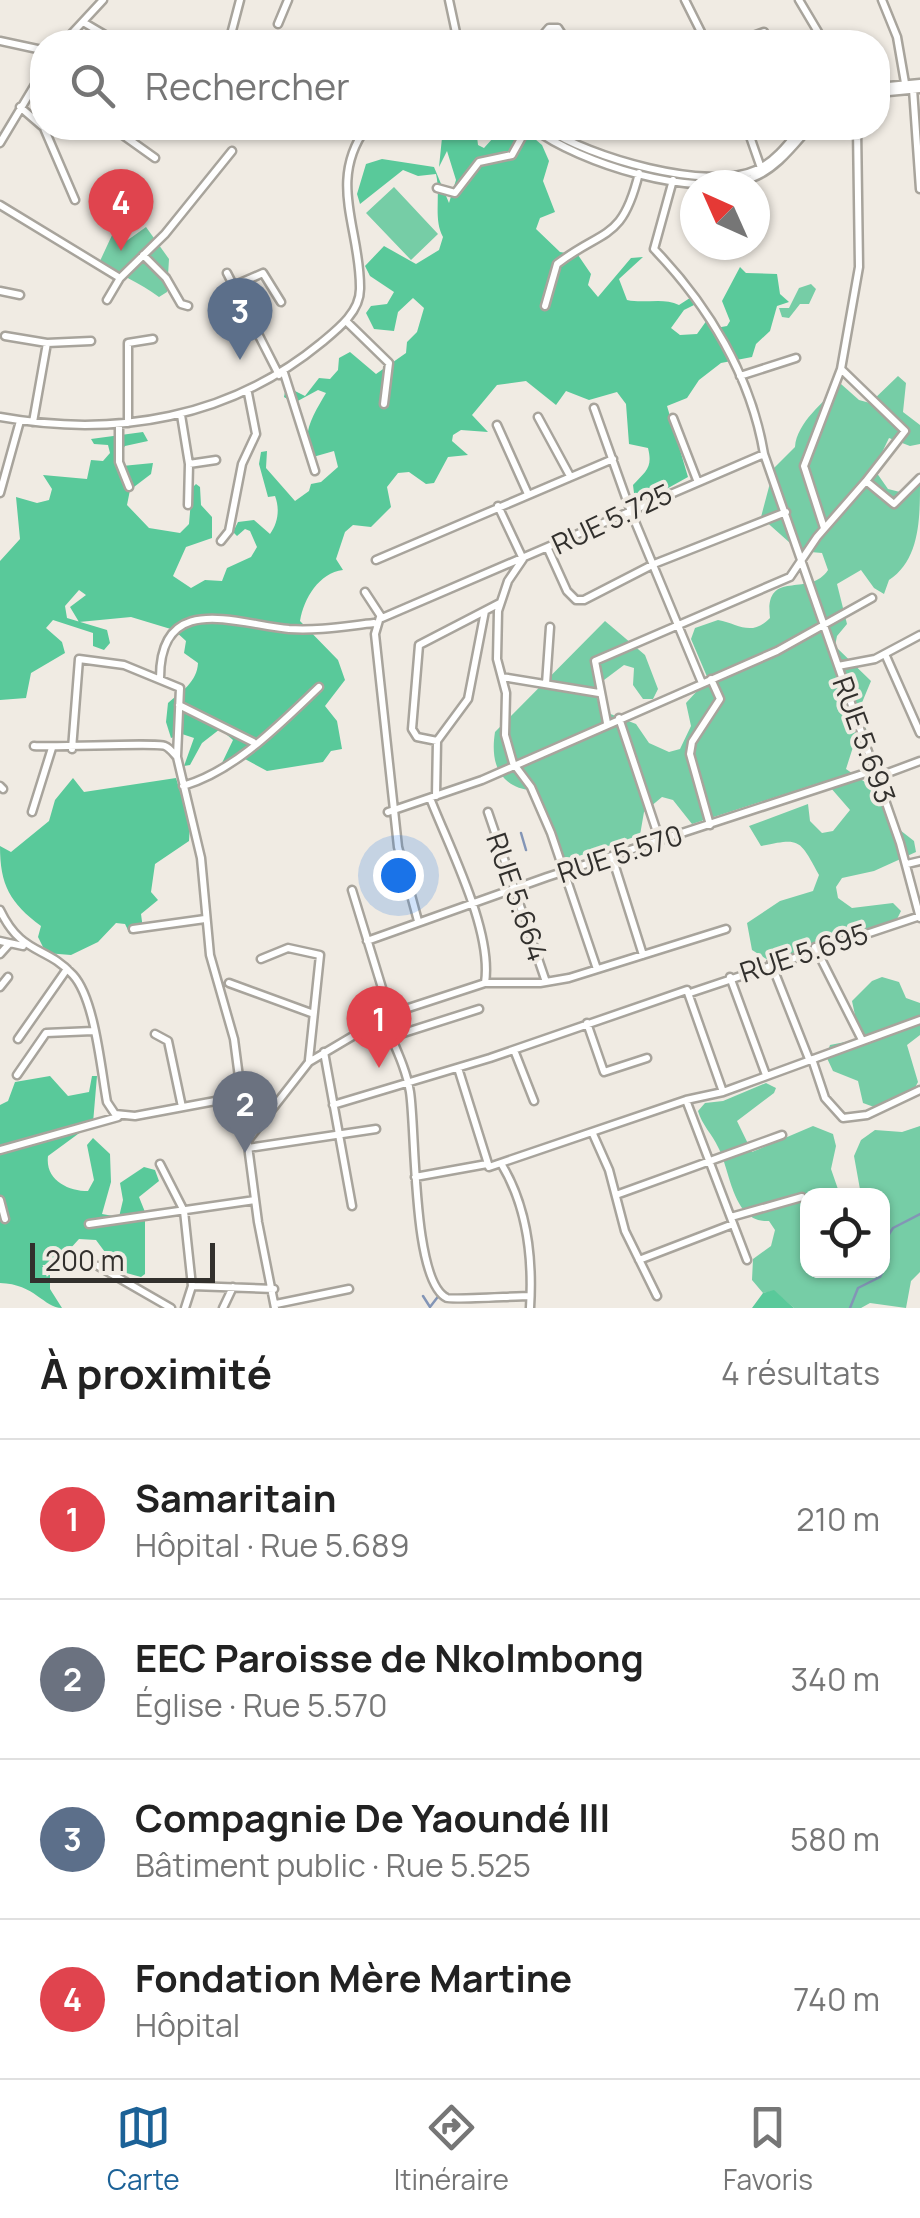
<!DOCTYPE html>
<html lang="fr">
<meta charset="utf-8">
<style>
body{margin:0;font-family:Manrope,sans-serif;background:#f6f6f6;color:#222}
.controls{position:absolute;right:30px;bottom:30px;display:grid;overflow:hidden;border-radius:20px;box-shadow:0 2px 8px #0004}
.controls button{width:90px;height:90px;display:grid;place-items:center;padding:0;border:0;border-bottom:2px solid #e0e0e0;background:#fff;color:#222;font:50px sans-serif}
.compass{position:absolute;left:680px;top:170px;width:90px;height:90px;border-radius:50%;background:#fff;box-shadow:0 2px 8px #0004;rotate:315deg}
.scale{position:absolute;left:30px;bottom:25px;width:185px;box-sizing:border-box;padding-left:10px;border:5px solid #32302d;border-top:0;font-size:28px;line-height:35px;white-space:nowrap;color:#32302d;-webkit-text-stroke:8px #f0ebe3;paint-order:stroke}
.you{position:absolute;left:398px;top:875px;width:35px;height:35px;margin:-25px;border:8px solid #fff;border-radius:50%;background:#1a73e8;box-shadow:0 0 0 15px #1a73e833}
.badge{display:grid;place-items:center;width:65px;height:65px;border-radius:50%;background:#1c6297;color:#fff;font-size:32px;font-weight:700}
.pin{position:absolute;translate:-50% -82px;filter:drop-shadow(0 2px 5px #0008)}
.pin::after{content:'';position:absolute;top:52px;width:35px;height:30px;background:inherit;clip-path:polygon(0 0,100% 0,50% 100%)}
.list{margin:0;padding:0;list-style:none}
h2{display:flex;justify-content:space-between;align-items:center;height:130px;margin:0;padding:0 40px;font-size:42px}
h2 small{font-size:32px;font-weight:400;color:#767676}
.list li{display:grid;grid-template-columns:65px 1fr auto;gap:30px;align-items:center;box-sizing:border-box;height:160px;padding:0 40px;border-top:2px solid #e0e0e0}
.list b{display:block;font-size:38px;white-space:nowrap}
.list p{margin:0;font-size:32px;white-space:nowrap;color:#767676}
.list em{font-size:32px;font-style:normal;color:#767676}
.icon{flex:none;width:55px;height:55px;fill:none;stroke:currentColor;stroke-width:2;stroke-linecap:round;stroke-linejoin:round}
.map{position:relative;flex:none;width:920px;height:1308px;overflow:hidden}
.search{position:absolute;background:#fff;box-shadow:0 2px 8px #0004;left:30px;right:30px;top:30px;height:110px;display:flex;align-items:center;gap:25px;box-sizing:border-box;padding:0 35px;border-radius:40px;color:#767676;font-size:38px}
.sheet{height:770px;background:#fff}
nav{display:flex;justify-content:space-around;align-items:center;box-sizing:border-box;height:140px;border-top:2px solid #e0e0e0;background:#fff;font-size:28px;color:#767676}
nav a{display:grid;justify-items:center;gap:5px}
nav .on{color:#1c6297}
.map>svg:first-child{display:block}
</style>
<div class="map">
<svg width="920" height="1308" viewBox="0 0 920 1308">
<rect width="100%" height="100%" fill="#f0ebe3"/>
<!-- green -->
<path fill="#76cda6" d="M394,187L438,234L411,260L366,213Z
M146,227L169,259L167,292L159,297C139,282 119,275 100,261L113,233L125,242Z
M811,284L816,289L809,304H800L789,318L782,317L779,308H789L799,288Z
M898,376L906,383L903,412L920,425V444L910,446L889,438L874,469L888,489L904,493L920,482C920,518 920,560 889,580L884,594L874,588L861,570L837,584L847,624L837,636L835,646L871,681L861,705L868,738L853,747L846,769L888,798L893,807L891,823L914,841L916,852L874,871L842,878L836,887L838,898L852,908L893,903L901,911L896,921L838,943L802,946L787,958L771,962L752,950L747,923L780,901L813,891L819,875C799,838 800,838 761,846L749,826L808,804L810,821L822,833L833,831L850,810L830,787L819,783L692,824L673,800L662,797L644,812L640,835L564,861L536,794C528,788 521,790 513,785C493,774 492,751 495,732L605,621L645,655L658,689L653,699H643L633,685L634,668L624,665L600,683L597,700L608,713L636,724L649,743L669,752L680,749L691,726L686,703L708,679L691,639L695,628L718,620C739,624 751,637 770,618C764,567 809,599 828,570L822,553L799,551L761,517L774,468L795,447C797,422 824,402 841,384L859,400L870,403Z
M882,977L899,982L906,998L920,1003V1035L907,1045L918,1082L910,1097L885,1111L863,1103L858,1081L833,1071L826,1056L830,1045L860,1039L852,1001L872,981Z
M766,1083L776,1088L774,1093L737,1121L752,1152L813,1126L833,1134L836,1146L831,1169L840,1195L808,1196V1270H882V1196L861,1195L854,1156L861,1140L875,1130L902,1132L920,1126V1272L911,1281L906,1308L870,1303L861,1308H794L774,1291L763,1293L752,1280L753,1259L771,1246L775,1230L769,1221C732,1223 731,1171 718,1147C712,1134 702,1125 698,1111L705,1103L723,1101Z"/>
<!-- forest -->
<path fill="#59c99a" d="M443,128H476L478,145L484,148L502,128H522L542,145L549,161L543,181L555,212L540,218L536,229L560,252L578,255L591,274L588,285L598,297L631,258L643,257L619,279L627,300C645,304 663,297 679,305L693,296L694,305L684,310L671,328L680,335L697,334L707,320L716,328L727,326L730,321L722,301L740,267L746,273L777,274L780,294L789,302L777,306L770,331L756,344L752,357L721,363L699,380L687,398L667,406L688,477L652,497L634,493L633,485C646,471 653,468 648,448L629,444L626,404L617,392L589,400L566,391L556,405L526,381L497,385L472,415L488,432L461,430L453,435L452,441L468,455L448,457L434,483L426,484L409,472L398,473L387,487L391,507L371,527L353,525L345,532L336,559L343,570C319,573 304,598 300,621L338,660L345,680L325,706L337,721L342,749L331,751L323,762L267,771L245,759L222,763L233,740L220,729L202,743L190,765L184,766L194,738L182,734L171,738L166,722L168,703C182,691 197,682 198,663L184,653L186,641L174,630L131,617L79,622L70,607L86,595L79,590L65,606L67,618L107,630L110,643L104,650L93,646V633L53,620L46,628L62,642L65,653L31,673L26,698L0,700V561L20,539L16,497L37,503L49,500L52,489L43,475L87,479L91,460L103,461L110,453L108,445L94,444L91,439L143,432L148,441L125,446L117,458L122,466L153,463L151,474L130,490L127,505L149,528L180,533L189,524L192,488L196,484L200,487L201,505L212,517V538L186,547L173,576L191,588L205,580L222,581L227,568L251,557L257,547L250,531L245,529L237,536L233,532L238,522L254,520L270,534C278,523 280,509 275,496L268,497L259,464L261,452L267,451L266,468L295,501L309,491L311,484L321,482L338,467L334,451L313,457C299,435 314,414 326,393L318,390L294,403L284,397L285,392L291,389L305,396L319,378L330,379L338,370L339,358L350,352L376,374L406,353L407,342L417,332L424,308L413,298L398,312L394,331L374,329L366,313L371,306L387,304L394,292L370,276L365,266L384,246L416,264L439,250L443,237C433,219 441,195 436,174L418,176L403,170L360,204L357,194L366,164L382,159L434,167L449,203L456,180L447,151L439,167Z
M73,778L84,792L176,778L190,824L189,841L155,864L151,892L158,900L141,914L143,929L130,934L125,924L116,923L98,942L71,955L46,953L38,937L41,926C10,903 0,885 0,846L11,852L49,821L55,800Z
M50,1076L68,1096L89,1092L92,1076H97L93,1123L48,1156C45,1180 68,1191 88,1191L94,1180L87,1145L93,1138L110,1154L111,1182L102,1214L119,1217L123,1200L120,1183L144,1167L155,1170L159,1181L139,1197L145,1212V1274L141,1277L119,1271L96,1240L79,1239L50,1271V1289L62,1308C44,1308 35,1284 0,1283V1105L8,1101L15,1082Z
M774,1290L794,1308H752L763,1293Z"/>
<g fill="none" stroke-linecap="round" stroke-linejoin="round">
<!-- stream -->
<path stroke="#8395b6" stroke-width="2.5" d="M521,833L526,850
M882,1245L893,1228L920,1214
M423,1296L430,1307L440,1294
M850,1308L858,1288L880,1277L889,1259L882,1248"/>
<defs>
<path id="minor" d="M449,0L458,42
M685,0L706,42
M799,0L824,42
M882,0L897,37L905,83
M83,22L117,42
M278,24L288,0
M0,41L42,50
M64,42L103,0
M229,42L240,0
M537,42L549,28H558L567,42
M737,42L764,32
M878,87L920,83
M913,89L920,189
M878,93L920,89
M20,107L42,126
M44,128L75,200
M113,128L155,158
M350,128L359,137
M533,128C579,163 696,200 752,178C776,169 793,146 809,128
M546,128C588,157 708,192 756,170C775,162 789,143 801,128
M747,128L761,168
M857,128L859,267L841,369L905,431L866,481L894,504L920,478
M0,143L42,73
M673,180L654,249C708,305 751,376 764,454
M437,188L455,193L479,162L512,155L527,128
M0,205L120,278
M143,255L166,278L181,304L188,306
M227,273L279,375
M233,286L263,273L281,302
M0,291L20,295
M107,300L120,278L165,234L232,151
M545,306L557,264C604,228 622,242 639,173
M346,321L389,363L384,404
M5,336L47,343L91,341
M284,373L315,471
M740,376L796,358
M594,408L631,512L702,683
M181,415L189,464L188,505
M0,417C116,438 230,418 321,343C338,329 360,312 360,289C361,230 327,182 366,128
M538,417L570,476
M673,418L697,480
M33,422L47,343
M128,423V343L153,339
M119,424V462L129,487
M497,425L528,494
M189,464L216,460
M0,493L20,421
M498,506L523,559L508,581L498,611L497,659L506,693L505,735L513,763L531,787L551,833L597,969
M824,528L804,466L841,369
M221,541L229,531L242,464L256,434L248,393
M548,549L567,591L576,600H584L654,564L786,512
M376,560L613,459
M365,592L382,618L764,454L900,843L920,918
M380,617L375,634L398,847L418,921
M885,654L920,733
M838,666L875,659L920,635
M502,677L599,693
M160,678C160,591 236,624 289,629C318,631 346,626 374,623
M546,684L550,627
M179,705L253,742
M619,718L660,841
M607,723L595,661L790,577L817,537L866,481
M437,741L417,737L412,729L419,645L500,603
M34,746C57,748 156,742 165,746C170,748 174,754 177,757L201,858L210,955L234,1039L258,1222L275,1308
M72,749L79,659L124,665L180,688L177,756
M877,777L920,761
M0,786L3,789
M183,786C235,771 280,724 319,687
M436,796L437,741L468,699L485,611
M430,798C449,847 493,931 485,983
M32,812L52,748
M388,812L482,780L777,651L872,598
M488,812L546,982
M710,825L690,754L692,742L720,699L711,679
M612,857L643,955
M907,864L920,861
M0,910C22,956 46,945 73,975C95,999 101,1070 107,1102L115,1114L135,1116L242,1096
M133,929L205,919
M0,941L23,946
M367,941L547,877L875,770
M815,947L862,1040
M0,954L9,944
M261,959L288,948L320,955L309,1060
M771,963L809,1059
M730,977L766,1075
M229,983L311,1013
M0,987L8,977
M690,993L920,916
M390,1014L485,983H540L569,978L726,929
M384,1020C393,1043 406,1067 410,1092C416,1130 412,1282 447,1298C452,1300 517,1296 530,1296
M587,1023L604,1072L647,1058
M155,1034L168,1041L182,1107
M391,1037L479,1009
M18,1039L67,969
M514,1050L534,1101
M324,1052L352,1206
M812,1059L825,1098L843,1118L867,1115L920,1090
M458,1068L489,1167L686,1100L723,1092L920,1020
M17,1075L46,1033L93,1031
M686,1100L747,1260
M333,1105L490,1058L687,990L723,1092
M593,1134L609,1170L625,1231L657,1296
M248,1140L309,1062L390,1014L352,890
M248,1148L376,1129
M0,1150L118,1117
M160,1164L184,1211L192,1286
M502,1165C527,1207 533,1260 530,1308
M415,1177L487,1164
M616,1195L782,1135
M0,1200L5,1219
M731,1217L802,1197
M89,1224L255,1200
M639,1260L733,1224
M98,1266L171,1308
M276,1304L349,1289
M185,1308L192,1286L274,1289
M223,1308L233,1287"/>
</defs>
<!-- minor casing -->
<use href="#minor" stroke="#a8a49c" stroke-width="11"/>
<!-- minor -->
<use href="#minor" stroke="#fff" stroke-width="6"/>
</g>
<g text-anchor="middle" stroke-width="8" stroke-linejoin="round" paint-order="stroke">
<!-- street labels -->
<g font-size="28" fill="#32302d" stroke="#f0ebe3">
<text transform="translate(612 519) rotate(-25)" y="10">RUE 5.725</text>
<text transform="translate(864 740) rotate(70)" y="10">RUE 5.693</text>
<text transform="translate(620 854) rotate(-18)" y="10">RUE 5.570</text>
<text transform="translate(517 897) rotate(71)" y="10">RUE 5.664</text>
<text transform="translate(804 953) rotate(-18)" y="10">RUE 5.695</text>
</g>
</g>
</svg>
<div class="controls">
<button><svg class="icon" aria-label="locate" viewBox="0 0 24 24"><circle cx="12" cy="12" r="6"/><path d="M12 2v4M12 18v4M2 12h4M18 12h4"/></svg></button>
</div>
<svg class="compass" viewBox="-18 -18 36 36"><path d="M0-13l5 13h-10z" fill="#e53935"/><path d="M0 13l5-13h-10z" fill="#767676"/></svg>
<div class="scale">200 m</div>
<div class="you"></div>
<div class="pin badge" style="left:379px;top:1068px;background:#e0444e">1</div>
<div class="pin badge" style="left:245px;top:1153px;background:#6b7280">2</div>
<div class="pin badge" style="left:240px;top:360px;background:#5c6f8a">3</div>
<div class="pin badge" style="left:121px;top:251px;background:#e0444e">4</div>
<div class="search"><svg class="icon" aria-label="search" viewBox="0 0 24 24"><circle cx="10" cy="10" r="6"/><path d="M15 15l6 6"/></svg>Rechercher</div>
</div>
<section class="sheet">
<h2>À proximité<small>4 résultats</small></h2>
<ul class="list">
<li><span class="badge" style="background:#e0444e">1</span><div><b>Samaritain</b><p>Hôpital · Rue 5.689</p></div><em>210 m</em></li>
<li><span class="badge" style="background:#6b7280">2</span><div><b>EEC Paroisse de Nkolmbong</b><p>Église · Rue 5.570</p></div><em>340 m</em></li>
<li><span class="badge" style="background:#5c6f8a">3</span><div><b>Compagnie De Yaoundé lll</b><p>Bâtiment public · Rue 5.525</p></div><em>580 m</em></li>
<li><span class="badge" style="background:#e0444e">4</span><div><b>Fondation Mère Martine</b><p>Hôpital</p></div><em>740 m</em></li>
</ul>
</section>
<nav>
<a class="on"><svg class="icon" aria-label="map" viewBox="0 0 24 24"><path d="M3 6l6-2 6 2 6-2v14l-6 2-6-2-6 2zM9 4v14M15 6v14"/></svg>Carte</a>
<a><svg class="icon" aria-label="directions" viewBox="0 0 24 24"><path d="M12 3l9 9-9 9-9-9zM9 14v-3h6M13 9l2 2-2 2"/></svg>Itinéraire</a>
<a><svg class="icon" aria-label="saved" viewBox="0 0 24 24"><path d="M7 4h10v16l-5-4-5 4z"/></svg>Favoris</a>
</nav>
